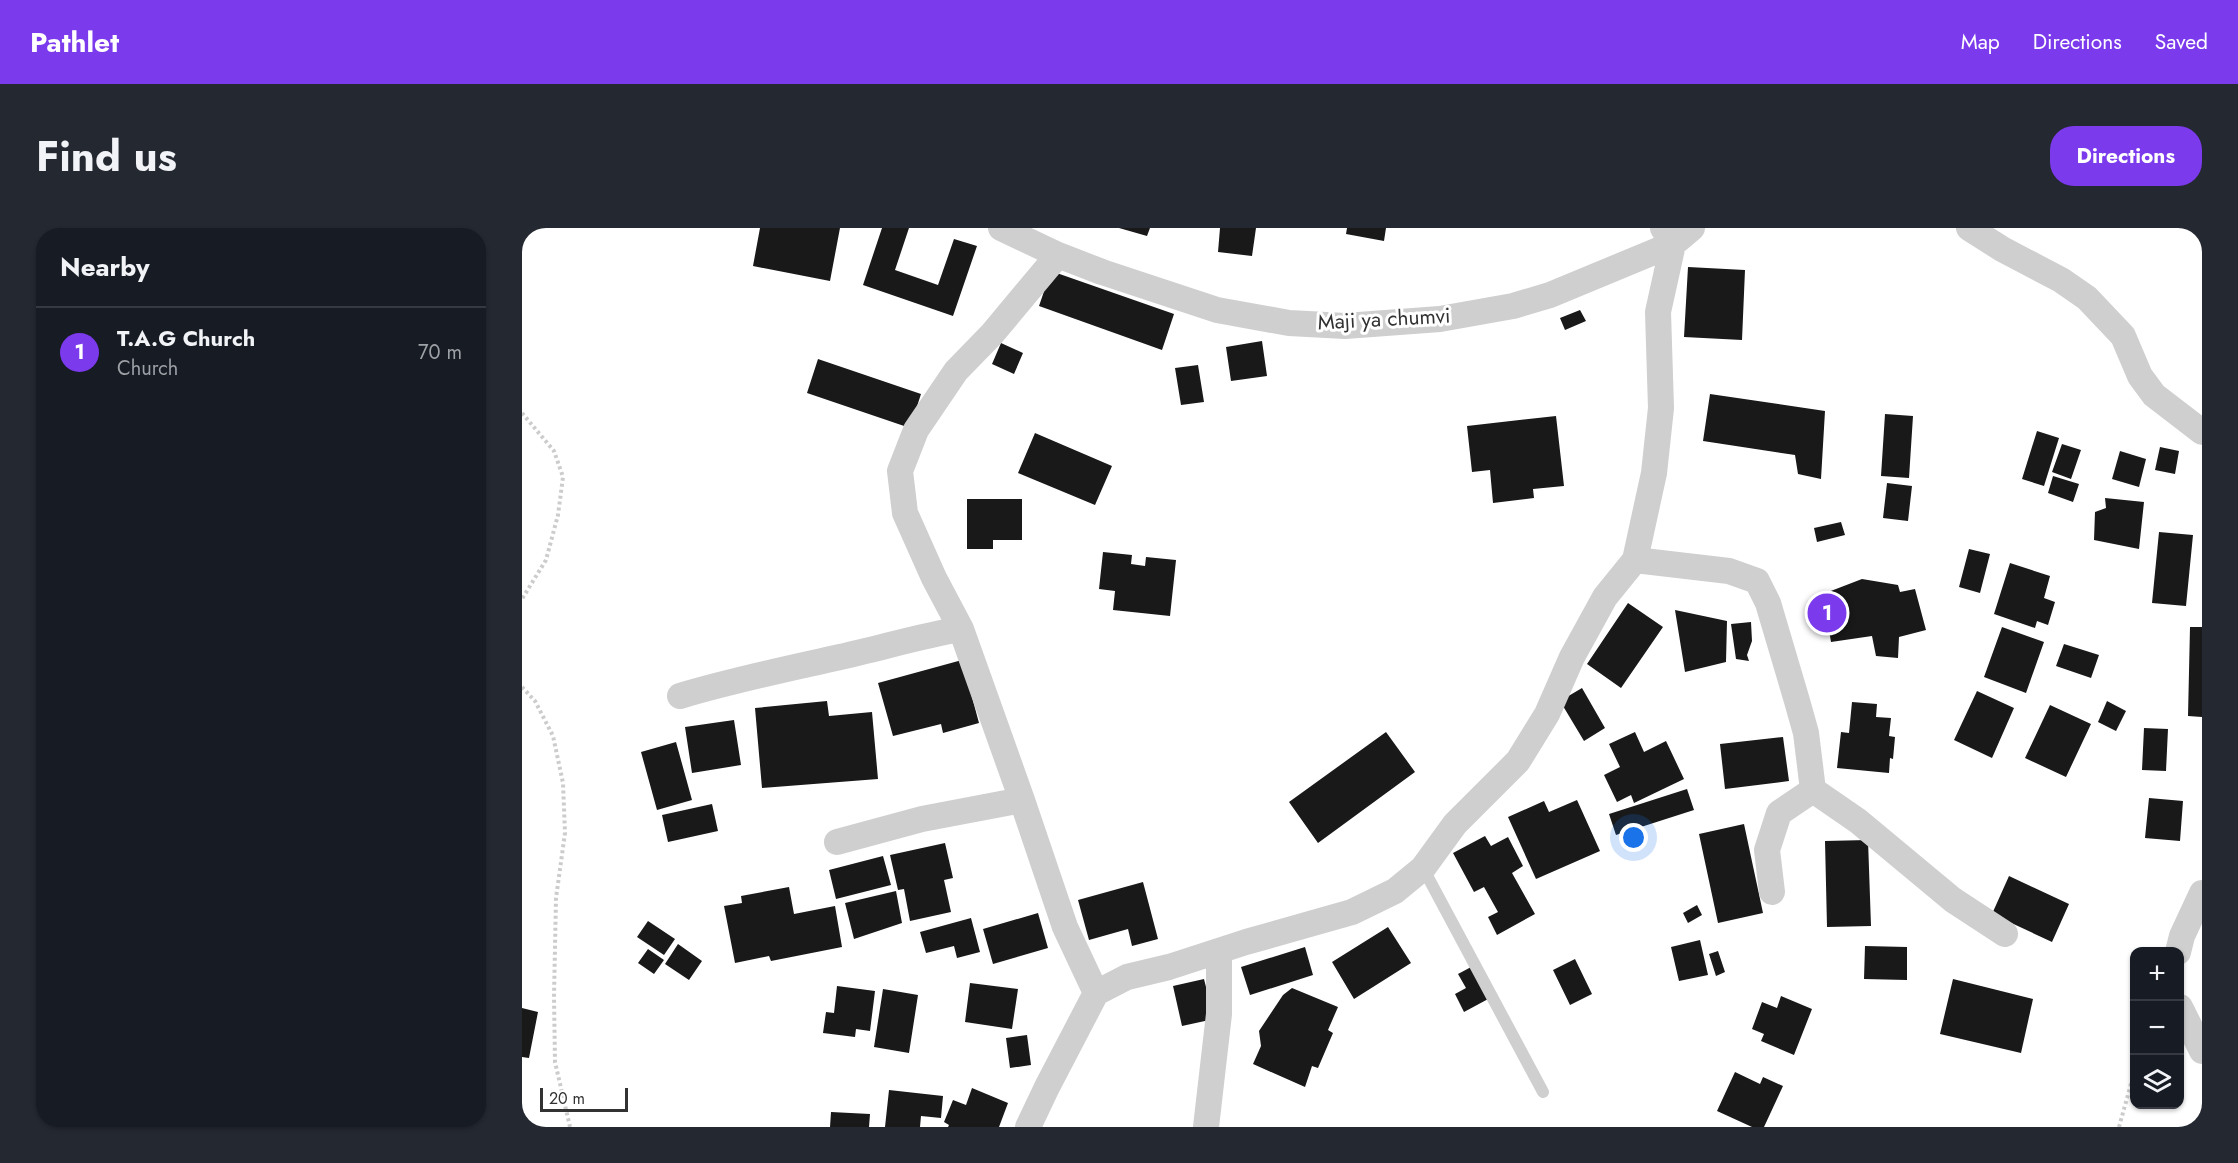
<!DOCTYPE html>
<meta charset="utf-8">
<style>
body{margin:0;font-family:Jost,sans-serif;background:#242831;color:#f1f3f6}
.controls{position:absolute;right:18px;bottom:18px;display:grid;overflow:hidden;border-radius:12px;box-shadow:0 2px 4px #0004}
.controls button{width:54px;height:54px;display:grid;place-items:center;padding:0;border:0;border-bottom:2px solid #363941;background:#171b24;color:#f1f3f6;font:30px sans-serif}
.scale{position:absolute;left:18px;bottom:15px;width:88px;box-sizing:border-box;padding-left:6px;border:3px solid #323232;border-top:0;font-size:16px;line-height:21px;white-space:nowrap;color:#323232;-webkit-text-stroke:4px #fff;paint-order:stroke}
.you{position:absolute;left:1112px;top:610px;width:21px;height:21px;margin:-15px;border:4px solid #fff;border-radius:50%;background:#1a73e8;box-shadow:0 0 0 9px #1a73e833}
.badge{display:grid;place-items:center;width:39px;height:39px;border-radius:50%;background:#7c3aed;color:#fff;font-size:20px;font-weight:700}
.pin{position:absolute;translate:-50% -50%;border:3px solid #fff;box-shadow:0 2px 6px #0006}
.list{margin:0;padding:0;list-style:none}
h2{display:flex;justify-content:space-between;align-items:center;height:78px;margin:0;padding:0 24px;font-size:26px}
h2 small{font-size:20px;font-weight:400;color:#9ea1a6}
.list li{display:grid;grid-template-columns:39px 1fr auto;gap:18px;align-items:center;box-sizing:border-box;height:90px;padding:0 24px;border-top:2px solid #363941}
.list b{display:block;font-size:22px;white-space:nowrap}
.list p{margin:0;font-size:20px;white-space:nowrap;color:#9ea1a6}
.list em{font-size:20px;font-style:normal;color:#9ea1a6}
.icon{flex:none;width:33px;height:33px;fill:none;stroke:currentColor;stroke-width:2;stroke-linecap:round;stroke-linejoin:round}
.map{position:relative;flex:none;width:1680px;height:899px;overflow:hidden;border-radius:24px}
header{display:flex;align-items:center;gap:36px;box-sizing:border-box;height:84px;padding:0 30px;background:#7c3aed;color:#fff}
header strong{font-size:28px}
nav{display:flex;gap:33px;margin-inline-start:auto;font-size:21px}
.intro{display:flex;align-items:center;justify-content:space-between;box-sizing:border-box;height:144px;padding:0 36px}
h1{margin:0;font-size:42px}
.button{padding:15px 27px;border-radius:24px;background:#7c3aed;color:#fff;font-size:21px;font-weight:700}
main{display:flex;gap:36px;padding:0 36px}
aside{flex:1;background:#171b24;border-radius:24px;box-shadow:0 2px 4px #0004}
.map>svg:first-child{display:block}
</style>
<header>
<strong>Pathlet</strong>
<nav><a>Map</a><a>Directions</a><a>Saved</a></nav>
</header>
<div class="intro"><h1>Find us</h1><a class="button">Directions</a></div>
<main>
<aside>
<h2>Nearby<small></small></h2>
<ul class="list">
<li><span class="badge">1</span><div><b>T.A.G Church</b><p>Church</p></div><em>70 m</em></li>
</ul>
</aside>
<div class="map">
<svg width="1680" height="899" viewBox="0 0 1680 899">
<rect width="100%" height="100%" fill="#fff"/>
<!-- building -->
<path fill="#191919" d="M238,0H318L308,53L231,38Z
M360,0H387L373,42L416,57L432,11L455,18L431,88L341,57Z
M597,0H628L625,8Z
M698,0H734L730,28L696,24Z
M825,0H864L862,13L824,6Z
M1166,39L1223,42L1220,112L1162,109Z
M529,43L652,86L640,122L517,78Z
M1058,82L1064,93L1043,102L1038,90Z
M740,113L745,148L709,153L704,119Z
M479,115L501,125L492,146L470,136Z
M296,131L399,166L388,200L285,165Z
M676,137L682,174L659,177L653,140Z
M1188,166L1303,183L1299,251L1276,246L1273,227L1181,213Z
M1363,186L1391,188L1387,250L1359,248Z
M1034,188L1042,258L1011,261L1012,270L971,275L968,242L950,244L945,198Z
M1515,203L1537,210L1522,258L1500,251Z
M513,205L590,238L573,277L496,245Z
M1540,216L1559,222L1549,251L1530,244Z
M1638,219L1657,223L1653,246L1633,242Z
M1598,223L1624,231L1617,259L1590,251Z
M1531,248L1557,256L1551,274L1526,265Z
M1365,255L1390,258L1386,293L1361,290Z
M1583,270L1622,274L1617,321L1572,312L1573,284L1584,280Z
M445,271H500V312H471V321H445Z
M1319,294L1323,307L1295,314L1292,300Z
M1637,304L1671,307L1664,378L1630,375Z
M1447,321L1468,326L1458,365L1437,359Z
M581,324L610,327L609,336L623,338L624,329L654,332L648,388L591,382L593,363L577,361Z
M1488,335L1528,348L1522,370L1533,374L1526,397L1515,393L1513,400L1472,386Z
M1340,351L1376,357L1378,364L1393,361L1404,402L1377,409L1376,430L1354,428L1350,408L1309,414L1301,366Z
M1106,375L1141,399L1099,460L1065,436Z
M1153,382L1205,393L1204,434L1163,444Z
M1229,394L1230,413L1225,427L1227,433L1214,431L1209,396Z
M1480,399L1522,414L1504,465L1462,449Z
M1668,399H1680V489L1666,488Z
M1542,416L1577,427L1569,450L1534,438Z
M440,432L457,495L421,505L419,496L371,508L356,455Z
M1060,460L1083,500L1062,513L1038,473Z
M1455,463L1492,480L1470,530L1432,512Z
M305,473L307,488L350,484L356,551L240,560L233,480Z
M1585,473L1604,483L1594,503L1576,494Z
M1330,474L1355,476L1354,489L1369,490L1367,508L1373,509L1371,531L1368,530L1367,545L1315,540L1319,504L1327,505Z
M1528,477L1569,496L1544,549L1503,530Z
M212,492L219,537L170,545L163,499Z
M1622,500L1646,501L1644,543L1620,542Z
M864,504L893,544L796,615L767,574Z
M1113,504L1122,524L1144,513L1162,551L1112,575L1109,567L1095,574L1082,547L1098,539L1087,516Z
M1261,509L1267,553L1203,561L1198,516Z
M154,514L170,572L135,582L119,524Z
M1165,561L1172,582L1094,607L1087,586Z
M1627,570L1661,573L1658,613L1623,610Z
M1055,572L1078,623L1014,651L986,589L1022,573L1027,584Z
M190,576L196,603L146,614L140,587Z
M1222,596L1241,685L1196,695L1177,606Z
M963,608L969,618L986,609L1001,638L990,645L1013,686L975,707L966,689L976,684L962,659L952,664L931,625Z
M1346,612L1349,698L1305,699L1303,613Z
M423,615L431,650L422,652L429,684L388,693L382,661L376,662L368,627Z
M361,628L369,657L314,671L307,642Z
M1487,648L1547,676L1530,714L1470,686Z
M621,654L636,711L610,718L606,701L567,712L556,672Z
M267,659L272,686L313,678L320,719L249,733L247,728L213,735L202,678L220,675L219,668Z
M374,663L380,695L332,711L323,675Z
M1175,677L1180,687L1166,695L1161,685Z
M516,685L526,720L471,736L461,701Z
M449,690L458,724L435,730L432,718L404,725L398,704Z
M126,693L153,711L142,727L115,709Z
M866,699L889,735L832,771L810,734Z
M1178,712L1186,747L1157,753L1149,719Z
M156,716L180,733L167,752L143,736Z
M1343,718L1385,719V752L1342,751Z
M783,719L791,747L728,767L719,739Z
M126,721L142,732L132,746L116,735Z
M1196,723L1203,744L1194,748L1187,726Z
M1053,731L1070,766L1048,777L1031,742Z
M951,738L968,770L942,784L933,766L944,760L936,746Z
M682,751L692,791L660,798L651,758Z
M1431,751L1511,771L1499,825L1418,806Z
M448,755L496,761L490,801L443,794Z
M315,758L353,763L348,803L334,801L333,809L301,805L304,784L312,785Z
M770,760L816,779L806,802L811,805L796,840L790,838L783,859L731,836L739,818L737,803L761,767Z
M361,761L396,767L387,825L352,819Z
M1259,768L1290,781L1272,827L1239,813L1242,806L1230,801L1240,774L1255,780Z
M0,780L16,784L7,830L0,829Z
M505,807L509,837L488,840L484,810Z
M1213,844L1238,856L1241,849L1261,858L1242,899H1230L1195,883Z
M450,860L486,875L477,899H426L427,897L422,894L431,872L444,877Z
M367,862L421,868L419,890L399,888L398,899H363Z
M309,884L348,886L347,899H308Z"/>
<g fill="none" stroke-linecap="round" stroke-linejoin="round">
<!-- path -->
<path stroke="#ccc" stroke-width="4" stroke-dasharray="3 3" stroke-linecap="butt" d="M0,185L32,223L41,249L36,287L24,332L0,371
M0,459L13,473L31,508L41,555L43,605L34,670L32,769L33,834L48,899
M1597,899L1612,845"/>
<!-- service -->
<path stroke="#cfcfcf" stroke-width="12" d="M901,640L1021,864"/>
<!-- minor -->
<path stroke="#cfcfcf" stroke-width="26" d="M479,0L536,27L580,44L695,82L767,95L823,98L918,91L991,78L1028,67L1151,16L1170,0
M1447,0L1480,21L1539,52L1565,70L1601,108L1618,148L1632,167L1680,204
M536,27L470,106L434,143L394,202L378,243L383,285L412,350L439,401L500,572L543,699L574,765
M1113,332L1207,343L1235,353L1246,375L1275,473L1284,505L1291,562L1336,593L1431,672L1483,706
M158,468C211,452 265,441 318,429C359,420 398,408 439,401
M315,614L400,591L500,572
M1250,664L1245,622L1257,585L1291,562
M1656,724L1660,708L1680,665
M1658,779L1680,823
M506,899L525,859L574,765L605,749L647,739L724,714L830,684L873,663L901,640L933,596L996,533L1025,486L1050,429L1083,369L1113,332L1132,245L1139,180L1136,84L1151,16L1141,0
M684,899L697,786V723"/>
</g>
<g text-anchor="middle" stroke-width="6" stroke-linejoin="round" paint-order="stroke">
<!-- street labels -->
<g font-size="21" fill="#323232" stroke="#fff">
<text transform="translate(862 91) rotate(-3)" y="7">Maji ya chumvi</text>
</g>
</g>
</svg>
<div class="controls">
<button>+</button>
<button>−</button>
<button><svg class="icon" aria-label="layers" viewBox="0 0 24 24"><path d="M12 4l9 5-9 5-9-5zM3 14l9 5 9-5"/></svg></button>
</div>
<div class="scale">20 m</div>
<div class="you"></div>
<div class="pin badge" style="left:1305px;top:385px">1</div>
</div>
</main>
